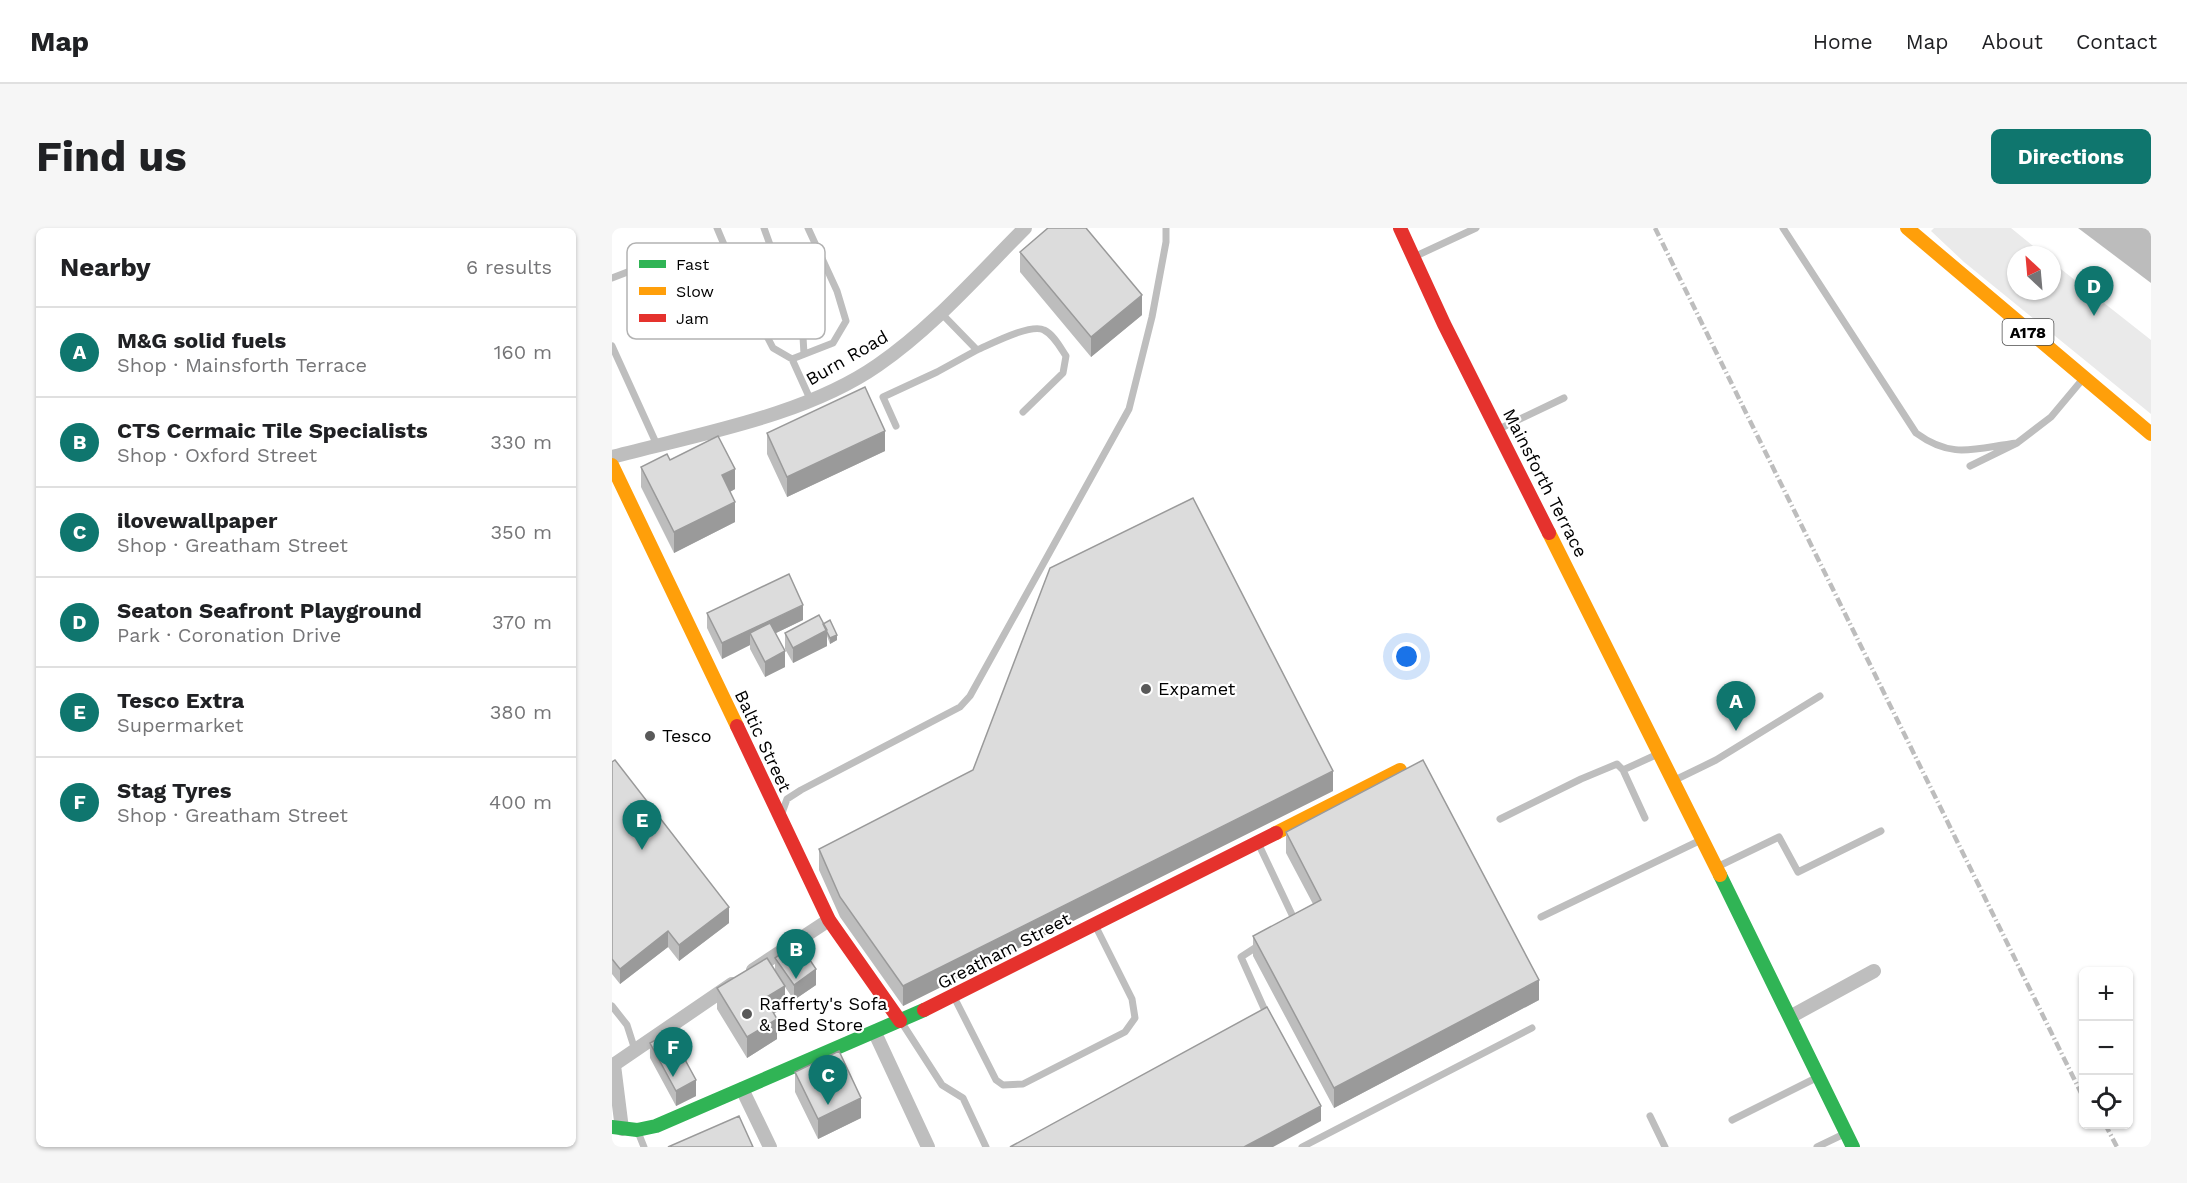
<!DOCTYPE html>
<meta charset="utf-8">
<style>
body{margin:0;font-family:"Work Sans",sans-serif;background:#f6f6f6;color:#202124}
.controls{position:absolute;right:18px;bottom:18px;display:grid;overflow:hidden;border-radius:9px;box-shadow:0 2px 4px #0004}
.controls button{width:54px;height:54px;display:grid;place-items:center;padding:0;border:0;border-bottom:2px solid #e0e0e0;background:#fff;color:#202124;font:30px sans-serif}
.compass{position:absolute;left:1395px;top:18px;width:54px;height:54px;border-radius:50%;background:#fff;box-shadow:0 2px 4px #0004;rotate:334deg}
.you{position:absolute;left:795px;top:429px;width:21px;height:21px;margin:-15px;border:4px solid #fff;border-radius:50%;background:#1a73e8;box-shadow:0 0 0 9px #1a73e833}
.badge{display:grid;place-items:center;width:39px;height:39px;border-radius:50%;background:#0f766e;color:#fff;font-size:20px;font-weight:700}
.pin{position:absolute;translate:-50% -50px;filter:drop-shadow(0 2px 3px #0008)}
.pin::after{content:'';position:absolute;top:32px;width:21px;height:18px;background:inherit;clip-path:polygon(0 0,100% 0,50% 100%)}
.list{margin:0;padding:0;list-style:none}
h2{display:flex;justify-content:space-between;align-items:center;height:78px;margin:0;padding:0 24px;font-size:26px}
h2 small{font-size:20px;font-weight:400;color:#757577}
.list li{display:grid;grid-template-columns:39px 1fr auto;gap:18px;align-items:center;box-sizing:border-box;height:90px;padding:0 24px;border-top:2px solid #e0e0e0}
.list b{display:block;font-size:22px;white-space:nowrap}
.list p{margin:0;font-size:20px;white-space:nowrap;color:#757577}
.list em{font-size:20px;font-style:normal;color:#757577}
.icon{flex:none;width:33px;height:33px;fill:none;stroke:currentColor;stroke-width:2;stroke-linecap:round;stroke-linejoin:round}
.map{position:relative;flex:none;width:1539px;height:919px;overflow:hidden;border-radius:9px}
header{display:flex;align-items:center;gap:36px;box-sizing:border-box;height:84px;padding:0 30px;background:#fff;border-bottom:2px solid #e0e0e0}
header strong{font-size:28px}
nav{display:flex;gap:33px;margin-inline-start:auto;font-size:21px}
.intro{display:flex;align-items:center;justify-content:space-between;box-sizing:border-box;height:144px;padding:0 36px}
h1{margin:0;font-size:42px}
.button{padding:15px 27px;border-radius:9px;background:#0f766e;color:#fff;font-size:21px;font-weight:700}
main{display:flex;gap:36px;padding:0 36px}
aside{flex:1;background:#fff;border-radius:9px;box-shadow:0 2px 4px #0004}
.map>svg:first-child{display:block}
</style>
<header>
<strong>Map</strong>
<nav><a>Home</a><a>Map</a><a>About</a><a>Contact</a></nav>
</header>
<div class="intro"><h1>Find us</h1><a class="button">Directions</a></div>
<main>
<aside>
<h2>Nearby<small>6 results</small></h2>
<ul class="list">
<li><span class="badge">A</span><div><b>M&amp;G solid fuels</b><p>Shop · Mainsforth Terrace</p></div><em>160 m</em></li>
<li><span class="badge">B</span><div><b>CTS Cermaic Tile Specialists</b><p>Shop · Oxford Street</p></div><em>330 m</em></li>
<li><span class="badge">C</span><div><b>ilovewallpaper</b><p>Shop · Greatham Street</p></div><em>350 m</em></li>
<li><span class="badge">D</span><div><b>Seaton Seafront Playground</b><p>Park · Coronation Drive</p></div><em>370 m</em></li>
<li><span class="badge">E</span><div><b>Tesco Extra</b><p>Supermarket</p></div><em>380 m</em></li>
<li><span class="badge">F</span><div><b>Stag Tyres</b><p>Shop · Greatham Street</p></div><em>400 m</em></li>
</ul>
</aside>
<div class="map">
<svg width="1539" height="919" viewBox="0 0 1539 919">
<rect width="100%" height="100%" fill="#fff"/>
<!-- green -->
<path fill="#eaeaea" d="M1322,0H1399L1432,27H1404V63H1440V34L1539,112V186L1352,34L1319,3Z"/>
<!-- water -->
<path fill="#bcbcbc" d="M1466,0H1539V55Z"/>
<g fill="none" stroke-linecap="round" stroke-linejoin="round">
<!-- lane -->
<path stroke="#bebebe" stroke-width="7" d="M105,0L132,64L161,120L180,131L199,173
M152,0L181,81
M1171,0L1304,205C1341,232 1363,220 1405,215
M804,28L864,0
M0,50L65,25
M329,85L365,122C379,116 419,95 432,102C442,107 448,119 454,128L451,145L411,184
M155,109L165,89L181,81L191,109L192,126
M0,118L45,217
M180,131L221,115L234,93L225,63L196,0
M284,198L271,169L325,144L365,122
M887,201L952,170
M1358,238L1405,215L1439,189L1470,152
M1065,551L1104,532L1208,468
M170,585L175,571L189,562L348,479L358,468L517,181L540,89L554,14V0
M1033,590L1011,542L1046,526
M888,591L969,551L1005,536L1011,542
M647,617L683,693
M1107,638L1167,609L1186,644L1269,603
M929,689L1089,612
M649,716L629,729L655,787
M343,771L384,852L391,857L411,856L513,804L523,790L520,771L484,699
M0,778L15,797L23,822
M290,795L330,857L351,870L374,919
M1038,888L1053,919
M1120,892L1204,850
M26,904L32,919
M690,919L920,800
M1205,919L1232,906"/>
<!-- street -->
<path stroke="#bebebe" stroke-width="14" d="M0,229C86,206 193,188 266,137C321,99 366,47 413,0
M141,742L217,692
M1178,789L1262,743
M263,805L316,919
M2,837L10,901
M0,838L120,756
M130,861L158,919"/>
<!-- fast -->
<path stroke="#30b455" stroke-width="14" d="M1108,647L1241,919
M0,899L25,902L44,898L312,782"/>
<!-- slow -->
<path stroke="#ff9f0a" stroke-width="14" d="M1295,0L1539,206
M0,237L125,498
M937,305L1108,647
M664,605L788,542"/>
<!-- jam -->
<path stroke="#e5322d" stroke-width="14" d="M788,0L832,96L937,305
M125,498L217,692L288,793
M312,782L664,605"/>
<!-- rail -->
<path stroke="#bdbdbd" stroke-width="4.5" stroke-dasharray="9 3 1.5 3" stroke-linecap="butt" d="M1043,0L1472,871
M1493,896L1505,919"/>
</g>
<!-- wall -->
<path fill="#bdbdbd" d="M408,24L530,87L479,129L408,44Z
M155,205L273,223L175,269L155,226Z
M58,232L123,261L118,264L123,294L62,325L29,259V239Z
M95,385L191,392L164,405L173,439L153,449L138,421V417L110,431L95,400Z
M211,396L225,412L218,416L215,408V418L181,435L173,421V405Z
M0,534L117,695L67,733L56,719L8,756L0,746Z
M721,563L291,778L228,689L207,642V621Z
M674,604L927,772L722,880L641,728V708L701,676L674,625Z
M163,730L204,757L182,772L173,759V779L162,785L165,811L135,830L105,781V760L163,743Z
M38,815L84,868L64,878L38,830Z
M183,844L249,890L206,911L183,864Z"/>
<!-- shaded-wall -->
<path fill="#9a9a9a" d="M530,67V87L479,129V109Z
M273,203V223L175,269V249Z
M123,241V261L110,268V247Z
M123,274V294L62,325V304Z
M191,377V392L143,415L138,405V417L110,431V415Z
M215,402V418L181,435V420Z
M225,407V412L218,416V410Z
M173,423V439L153,449V434Z
M721,543V563L291,778V758Z
M117,679V695L67,733V717Z
M56,703V719L8,756V741Z
M204,741V757L182,772V757Z
M927,752V772L722,880V860Z
M173,758V779L153,791V770Z
M165,791V811L135,830V809Z
M84,852V868L64,878V863Z
M249,870V890L206,911V891Z
M709,878V893L661,919H632Z"/>
<!-- building -->
<path fill="#dcdcdc" stroke="#9a9a9a" stroke-width="1.5" d="M436,0H474L530,67L479,109L408,24Z
M253,159L273,203L175,249L155,205Z
M106,208L123,241L110,247L123,274L62,304L29,239L55,226L58,232Z
M581,270L721,543L291,758L228,669L207,621L361,542L438,340Z
M177,346L191,377L110,415L95,385Z
M207,387L215,402L181,420L173,405Z
M218,392L225,407L218,410L211,396Z
M158,395L173,423L153,434L138,405Z
M3,532L117,679L67,717L56,703L8,741L0,731V534Z
M811,532L927,752L722,860L641,708L709,672L674,604Z
M186,714L204,741L182,757L163,730Z
M155,730L173,758L153,770L165,791L135,809L105,760Z
M655,779L709,878L632,919H398Z
M58,804L84,852L64,863L38,815Z
M227,823L249,870L206,891L183,844Z
M127,888L141,919H56Z"/>
<!-- markers -->
<g fill="#595959" stroke="#fff" stroke-width="2">
<circle cx="534" cy="461" r="6"/>
<circle cx="38" cy="508" r="6"/>
<circle cx="135" cy="786" r="6"/>
</g>
<g text-anchor="middle" stroke-width="4.5" stroke-linejoin="round" paint-order="stroke">
<!-- shield labels -->
<rect fill="#fff" stroke="#4c4c4c" stroke-width="1.5" x="1390.5" y="91" width="51" height="26" rx="4.5"/>
<g font-size="16" font-weight="bold" fill="#000">
<text x="1416" y="110">A178</text>
</g>
<!-- street labels -->
<g font-size="18" fill="#000" stroke="#fff">
<text transform="translate(235 130) rotate(-30)" y="6">Burn Road</text>
<text transform="translate(933 255) rotate(63)" y="6">Mainsforth Terrace</text>
<text transform="translate(151 513) rotate(65)" y="6">Baltic Street</text>
<text transform="translate(392 723) rotate(-27)" y="6">Greatham Street</text>
</g>
<!-- poi labels -->
<g font-size="18" fill="#000" stroke="#fff" text-anchor="start">
<text x="546" y="467">Expamet</text>
<text x="50" y="514">Tesco</text>
<text x="147" y="782">Rafferty's Sofa<tspan x="147" dy="21">&amp; Bed Store</tspan></text>
</g>
</g>
<!-- legend -->
<rect x="15" y="15" width="198" height="96" rx="9" fill="#fff" stroke="#b2b2b2" stroke-width="1.5"/>
<rect x="27" y="32" width="27" height="8" fill="#30b455"/>
<rect x="27" y="59" width="27" height="8" fill="#ff9f0a"/>
<rect x="27" y="86" width="27" height="8" fill="#e5322d"/>
<g font-size="16" fill="#000">
<text x="64" y="42">Fast</text>
<text x="64" y="69">Slow</text>
<text x="64" y="96">Jam</text>
</g>
</svg>
<div class="controls">
<button>+</button>
<button>−</button>
<button><svg class="icon" aria-label="locate" viewBox="0 0 24 24"><circle cx="12" cy="12" r="6"/><path d="M12 2v4M12 18v4M2 12h4M18 12h4"/></svg></button>
</div>
<svg class="compass" viewBox="-18 -18 36 36"><path d="M0-13l5 13h-10z" fill="#e53935"/><path d="M0 13l5-13h-10z" fill="#757577"/></svg>
<div class="you"></div>
<div class="pin badge" style="left:1124px;top:503px">A</div>
<div class="pin badge" style="left:184px;top:751px">B</div>
<div class="pin badge" style="left:216px;top:877px">C</div>
<div class="pin badge" style="left:1482px;top:88px">D</div>
<div class="pin badge" style="left:30px;top:622px">E</div>
<div class="pin badge" style="left:61px;top:849px">F</div>
</div>
</main>
